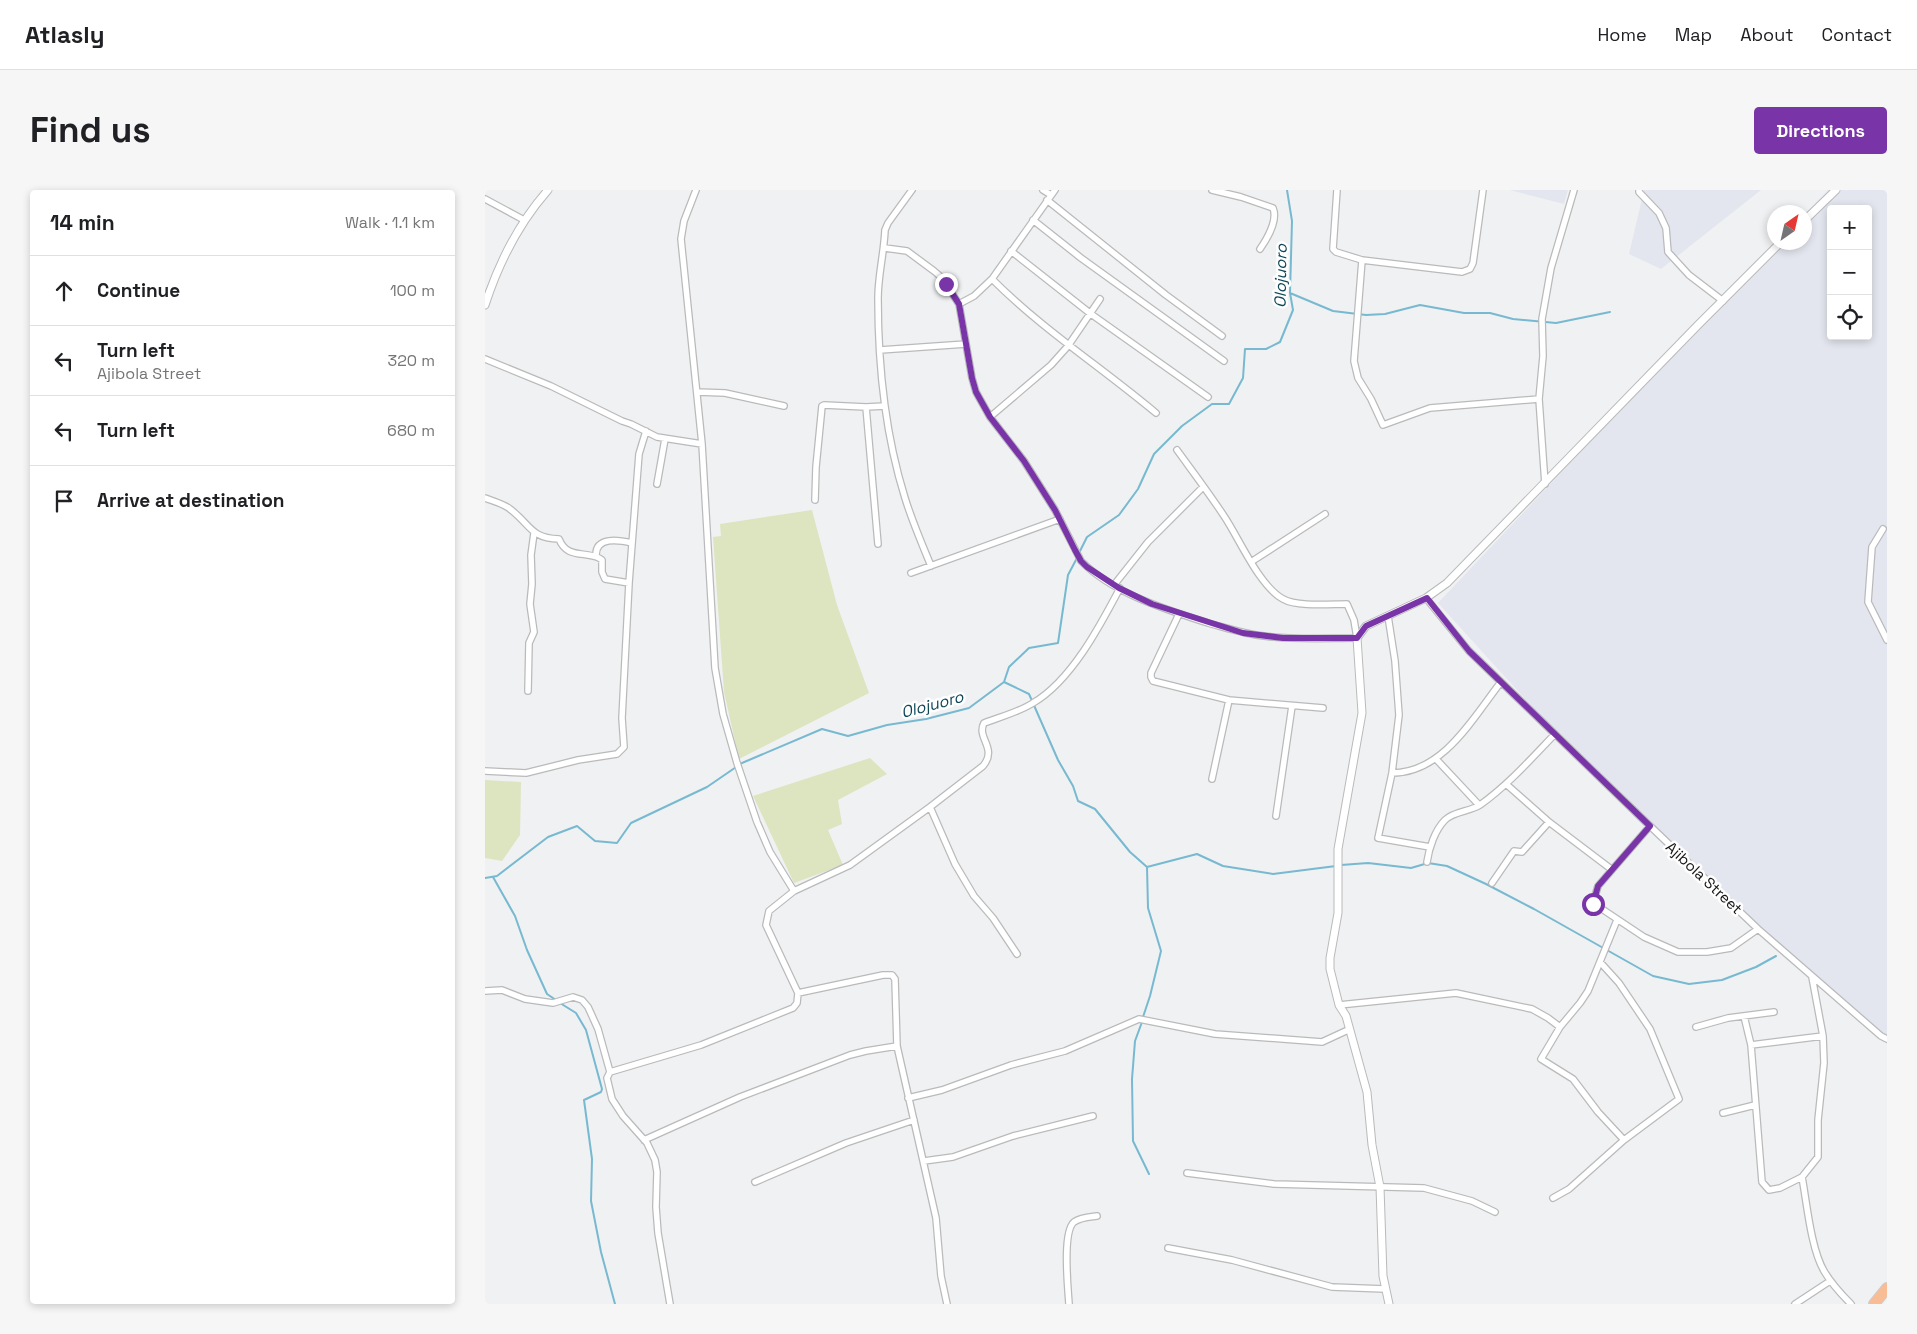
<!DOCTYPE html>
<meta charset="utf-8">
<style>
body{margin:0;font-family:"Space Grotesk",sans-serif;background:#f6f6f6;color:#202124}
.controls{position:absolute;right:15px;top:15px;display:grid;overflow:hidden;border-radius:5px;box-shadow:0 2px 8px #0003}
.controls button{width:45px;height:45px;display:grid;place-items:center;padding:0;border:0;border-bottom:1px solid #e0e0e0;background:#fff;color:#202124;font:25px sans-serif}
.compass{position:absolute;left:1282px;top:15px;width:45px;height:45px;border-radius:50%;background:#fff;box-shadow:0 2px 8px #0003;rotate:34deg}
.stop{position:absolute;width:15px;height:15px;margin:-11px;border:4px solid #7934a8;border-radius:50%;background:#fff}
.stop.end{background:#7934a8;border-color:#fff;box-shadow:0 1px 5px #0008}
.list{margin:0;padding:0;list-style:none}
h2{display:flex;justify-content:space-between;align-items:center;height:65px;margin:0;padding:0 20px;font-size:21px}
h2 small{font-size:16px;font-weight:400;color:#757577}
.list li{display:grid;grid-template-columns:32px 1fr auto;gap:15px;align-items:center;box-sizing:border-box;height:70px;padding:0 20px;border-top:1px solid #e0e0e0}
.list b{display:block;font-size:19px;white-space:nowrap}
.list p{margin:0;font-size:16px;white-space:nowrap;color:#757577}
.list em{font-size:16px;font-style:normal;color:#757577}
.icon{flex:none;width:28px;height:28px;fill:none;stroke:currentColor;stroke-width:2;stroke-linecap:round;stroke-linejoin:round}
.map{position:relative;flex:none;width:1402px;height:1114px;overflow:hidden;border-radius:5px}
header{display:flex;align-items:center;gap:30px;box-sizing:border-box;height:70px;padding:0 25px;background:#fff;border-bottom:1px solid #e0e0e0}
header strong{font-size:24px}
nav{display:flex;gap:28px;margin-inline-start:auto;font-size:18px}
.intro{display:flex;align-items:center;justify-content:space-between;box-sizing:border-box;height:120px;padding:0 30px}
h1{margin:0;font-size:35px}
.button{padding:12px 22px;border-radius:5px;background:#7934a8;color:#fff;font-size:18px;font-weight:700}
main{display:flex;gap:30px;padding:0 30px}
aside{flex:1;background:#fff;border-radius:5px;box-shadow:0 2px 8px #0003}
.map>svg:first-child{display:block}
</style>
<header>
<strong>Atlasly</strong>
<nav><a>Home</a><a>Map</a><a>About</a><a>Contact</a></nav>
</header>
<div class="intro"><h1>Find us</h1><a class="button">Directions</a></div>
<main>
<aside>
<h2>14 min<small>Walk · 1.1 km</small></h2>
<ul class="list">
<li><svg class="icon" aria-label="ahead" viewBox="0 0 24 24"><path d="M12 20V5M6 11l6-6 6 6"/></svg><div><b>Continue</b></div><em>100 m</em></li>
<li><svg class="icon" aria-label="left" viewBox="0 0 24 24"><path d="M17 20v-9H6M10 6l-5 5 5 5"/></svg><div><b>Turn left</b><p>Ajibola Street</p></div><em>320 m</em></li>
<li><svg class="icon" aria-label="left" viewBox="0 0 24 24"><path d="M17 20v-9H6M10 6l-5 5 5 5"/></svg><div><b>Turn left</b></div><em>680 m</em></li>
<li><svg class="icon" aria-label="arrive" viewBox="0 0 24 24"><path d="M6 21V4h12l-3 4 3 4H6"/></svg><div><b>Arrive at destination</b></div></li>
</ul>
</aside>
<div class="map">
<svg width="1402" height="1114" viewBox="0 0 1402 1114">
<rect width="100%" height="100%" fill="#f0f1f2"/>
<!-- built -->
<path fill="#e4e6ef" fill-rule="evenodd" d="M1025,0H1083L1079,14Z
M1159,0H1276L1176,79L1144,64Z
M1343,0H1402V850L1328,789L1091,565L953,413L1293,53L1320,52V24ZM1346,19H1383V146H1346Z"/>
<!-- green -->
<path fill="#dde4c0" d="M327,320L352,415L384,503L254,569L239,502L228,347L236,346L235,334Z
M385,568L402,584L353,610L357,634L343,640L358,675L309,693L268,606Z
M0,590L36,592L35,645L17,671L0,668Z"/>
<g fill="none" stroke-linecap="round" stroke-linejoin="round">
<!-- stream -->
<path stroke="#77b9d0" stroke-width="2" d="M805,103L848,121L881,125L900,124L935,115L979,123H1005L1028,129L1071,133L1125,122
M594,363L602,347L634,325L653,299L669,264L697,236L727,214H744L758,188L760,159H781L795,152L808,120L805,103L807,31L802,0
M519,492L544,504L573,570L588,596L593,611L610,619L645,662L662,677L712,664L738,676L788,684L851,676
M856,675L883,673L926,678L943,673L962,676L1001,694L1049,719L1168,786L1204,794L1237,790L1271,777L1291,766
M8,687L30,726L42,760L62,804L71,810
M0,688L12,686L63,647L92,636L110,651L132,653L146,633L222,597L257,573L337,539L363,546L402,535L441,529L484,518L519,492L524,477L544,458L573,453L583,385L592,368
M75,813L91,823L101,840L117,899L116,902L99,910L107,969L106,1011L116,1062L130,1114
M658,827L665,806L676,761L663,718L662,677
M657,832L650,851L647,889L648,951L664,984"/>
<defs>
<path id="minor" d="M211,0L199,31L196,49L217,254L230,478L238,524L252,573L272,632L285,662L309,701
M427,0L403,33L400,40C399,63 393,86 393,108C393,175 400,244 420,308C427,331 437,354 446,376
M558,0L566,5
M727,0L756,7L788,18C793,30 782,49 775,59
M852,0L848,59L851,62L877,70L977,82L985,79L988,73L998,0
M1154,0V2L1174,23L1181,38L1183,62L1204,85L1238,111
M0,9L39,30
M562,10L681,105L737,146
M548,30L596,68L739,171
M400,58L422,61L449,81L456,87L474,114L487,188L491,202L505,227L539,271L570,320L596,371C629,404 680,419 723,433C742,438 760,444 779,446C810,450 841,448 872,448L869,430L862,414C845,414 812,417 798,409C774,396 754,348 739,326C724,303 708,282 692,260
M526,61L606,124L723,207
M877,70L869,171L873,188L886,209L898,235L945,218L1054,209
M507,89C557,139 616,177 671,223
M474,114L489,106L507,89L570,0
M395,160L481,154
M0,169L66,196L137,231L146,234L172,247L217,254
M212,202L240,203L299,216
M505,227L566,175L583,156L615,109
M172,294L180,249
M1060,294L1054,209L1058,166L1057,129L1066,78L1089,0
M0,308C8,311 19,314 25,319C46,335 45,348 74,349C82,369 99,361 114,368L117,370V382L120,389L144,393
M330,310L331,277L337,216L339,215L381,217
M1398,339L1387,357L1383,412L1402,450
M393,354L381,217L400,216
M111,366C110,346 134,350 147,353
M766,372L840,324
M426,383L575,329
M629,395L663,352L718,297
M941,408L984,461L1165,636L1273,739L1396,846L1402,849
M694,424L666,483V487L668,491L744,510L838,518
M903,426L910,471L914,525L907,583L893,648L945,657
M43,501L44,453L49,442L45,414L47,394L46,365L49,343
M951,569L994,615
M0,581L41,583L93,570L132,564L139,557L137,528L144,393L154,264L161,241
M907,583C958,583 988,528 1016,492
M727,589L744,510
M1021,594L1064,632L1126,679
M445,617L470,674L489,706L508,728L532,764
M791,626L807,516
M1165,636L1113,696L1108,713L1159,747L1193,762H1222L1246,758L1273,739
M942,672C944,658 950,640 960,630C969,621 984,622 995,615C1023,595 1046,569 1070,544
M1007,693L1029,661L1037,662L1064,632
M1132,730L1103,801L1095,813L1075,837L1056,869L1088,889L1113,922L1139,950
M1327,787L1338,846L1339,873L1333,930V967L1317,987C1322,1014 1326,1059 1339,1081C1346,1093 1356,1104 1366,1114
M0,801L17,800L40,809L68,813L88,807L97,810L103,817L113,839L125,882L122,888L127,909L138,926L162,953L170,970L172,982L171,1017L173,1043L185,1114
M313,803L398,785H407L410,789L412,856L451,1028L456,1086L462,1114
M854,815L971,803L1047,819L1063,828L1075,837
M1259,826L1266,855L1277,992L1284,1000L1295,998L1317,987
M1211,837L1243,828L1289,822
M1266,855L1338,846
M125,882L216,855L308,818L312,813L313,803L281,735L284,721L309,701L365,675L445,617L498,576C513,558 491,548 499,533C515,527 534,522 548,513C586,491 615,436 635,398
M423,908L457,900L526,875L580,861L654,829L730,844L837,852L863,840
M1238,923L1270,915
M159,950L255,907L365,865L381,861L412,856
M439,971L468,967L528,946L608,926
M702,983L789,994L939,998L987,1011L1010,1022
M270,992L361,953L429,930
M1068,1008L1084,999L1139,950L1194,909L1165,839L1134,793L1115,772
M683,1058L747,1070L847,1097L900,1099
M584,1114C583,1098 577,1042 589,1032C596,1027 604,1027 612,1026
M1310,1114L1345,1091"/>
<path id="tertiary" d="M1320,30L1351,0
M0,115C14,72 33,34 63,0
M904,1114L898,1086L895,997L887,955L882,902L861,826L854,815L845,779V768L853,723V659L877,523L872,448L881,436L941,408L962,393L1212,136L1296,52"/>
<path id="motorway" d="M1389,1114L1402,1098"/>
</defs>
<!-- minor casing -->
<use href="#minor" stroke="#b9babb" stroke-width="8"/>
<!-- tertiary casing -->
<use href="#tertiary" stroke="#b9babb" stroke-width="9"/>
<!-- motorway casing -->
<use href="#motorway" stroke="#ccc" stroke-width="12"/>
<!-- minor -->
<use href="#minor" stroke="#fff" stroke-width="5.5"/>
<!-- tertiary -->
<use href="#tertiary" stroke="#fff" stroke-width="7"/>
<!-- motorway -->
<use href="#motorway" stroke="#f9bd96" stroke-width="10"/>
</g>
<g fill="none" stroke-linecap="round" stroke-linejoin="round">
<!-- route -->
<path stroke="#7934a8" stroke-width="6" d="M461,94L474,114L487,188L491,202L505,227L539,271L570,320L590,360L596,371L602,377L634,398L667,414L758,443L798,448H872L881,436L942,408L984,461L1165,636L1113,696L1108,714"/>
</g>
<g text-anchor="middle" stroke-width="5" stroke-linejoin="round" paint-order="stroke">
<!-- street labels -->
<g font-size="15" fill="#151515" stroke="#fefeff">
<text transform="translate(1219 688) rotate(43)" y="5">Ajibola Street</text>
</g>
<!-- water labels -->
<g font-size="16" font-style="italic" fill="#0c4657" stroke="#fefeff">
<text transform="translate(795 86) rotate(-89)" y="6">Olojuoro</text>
<text transform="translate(447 514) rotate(-15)" y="6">Olojuoro</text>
</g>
</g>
</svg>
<div class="controls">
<button>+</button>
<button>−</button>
<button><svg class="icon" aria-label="locate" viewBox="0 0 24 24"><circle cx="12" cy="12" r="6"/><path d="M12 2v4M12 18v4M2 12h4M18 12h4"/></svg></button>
</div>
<svg class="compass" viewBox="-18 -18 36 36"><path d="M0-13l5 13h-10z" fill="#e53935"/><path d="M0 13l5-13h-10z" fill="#757577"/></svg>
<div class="stop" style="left:1108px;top:714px"></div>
<div class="stop end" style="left:461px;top:94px"></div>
</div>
</main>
